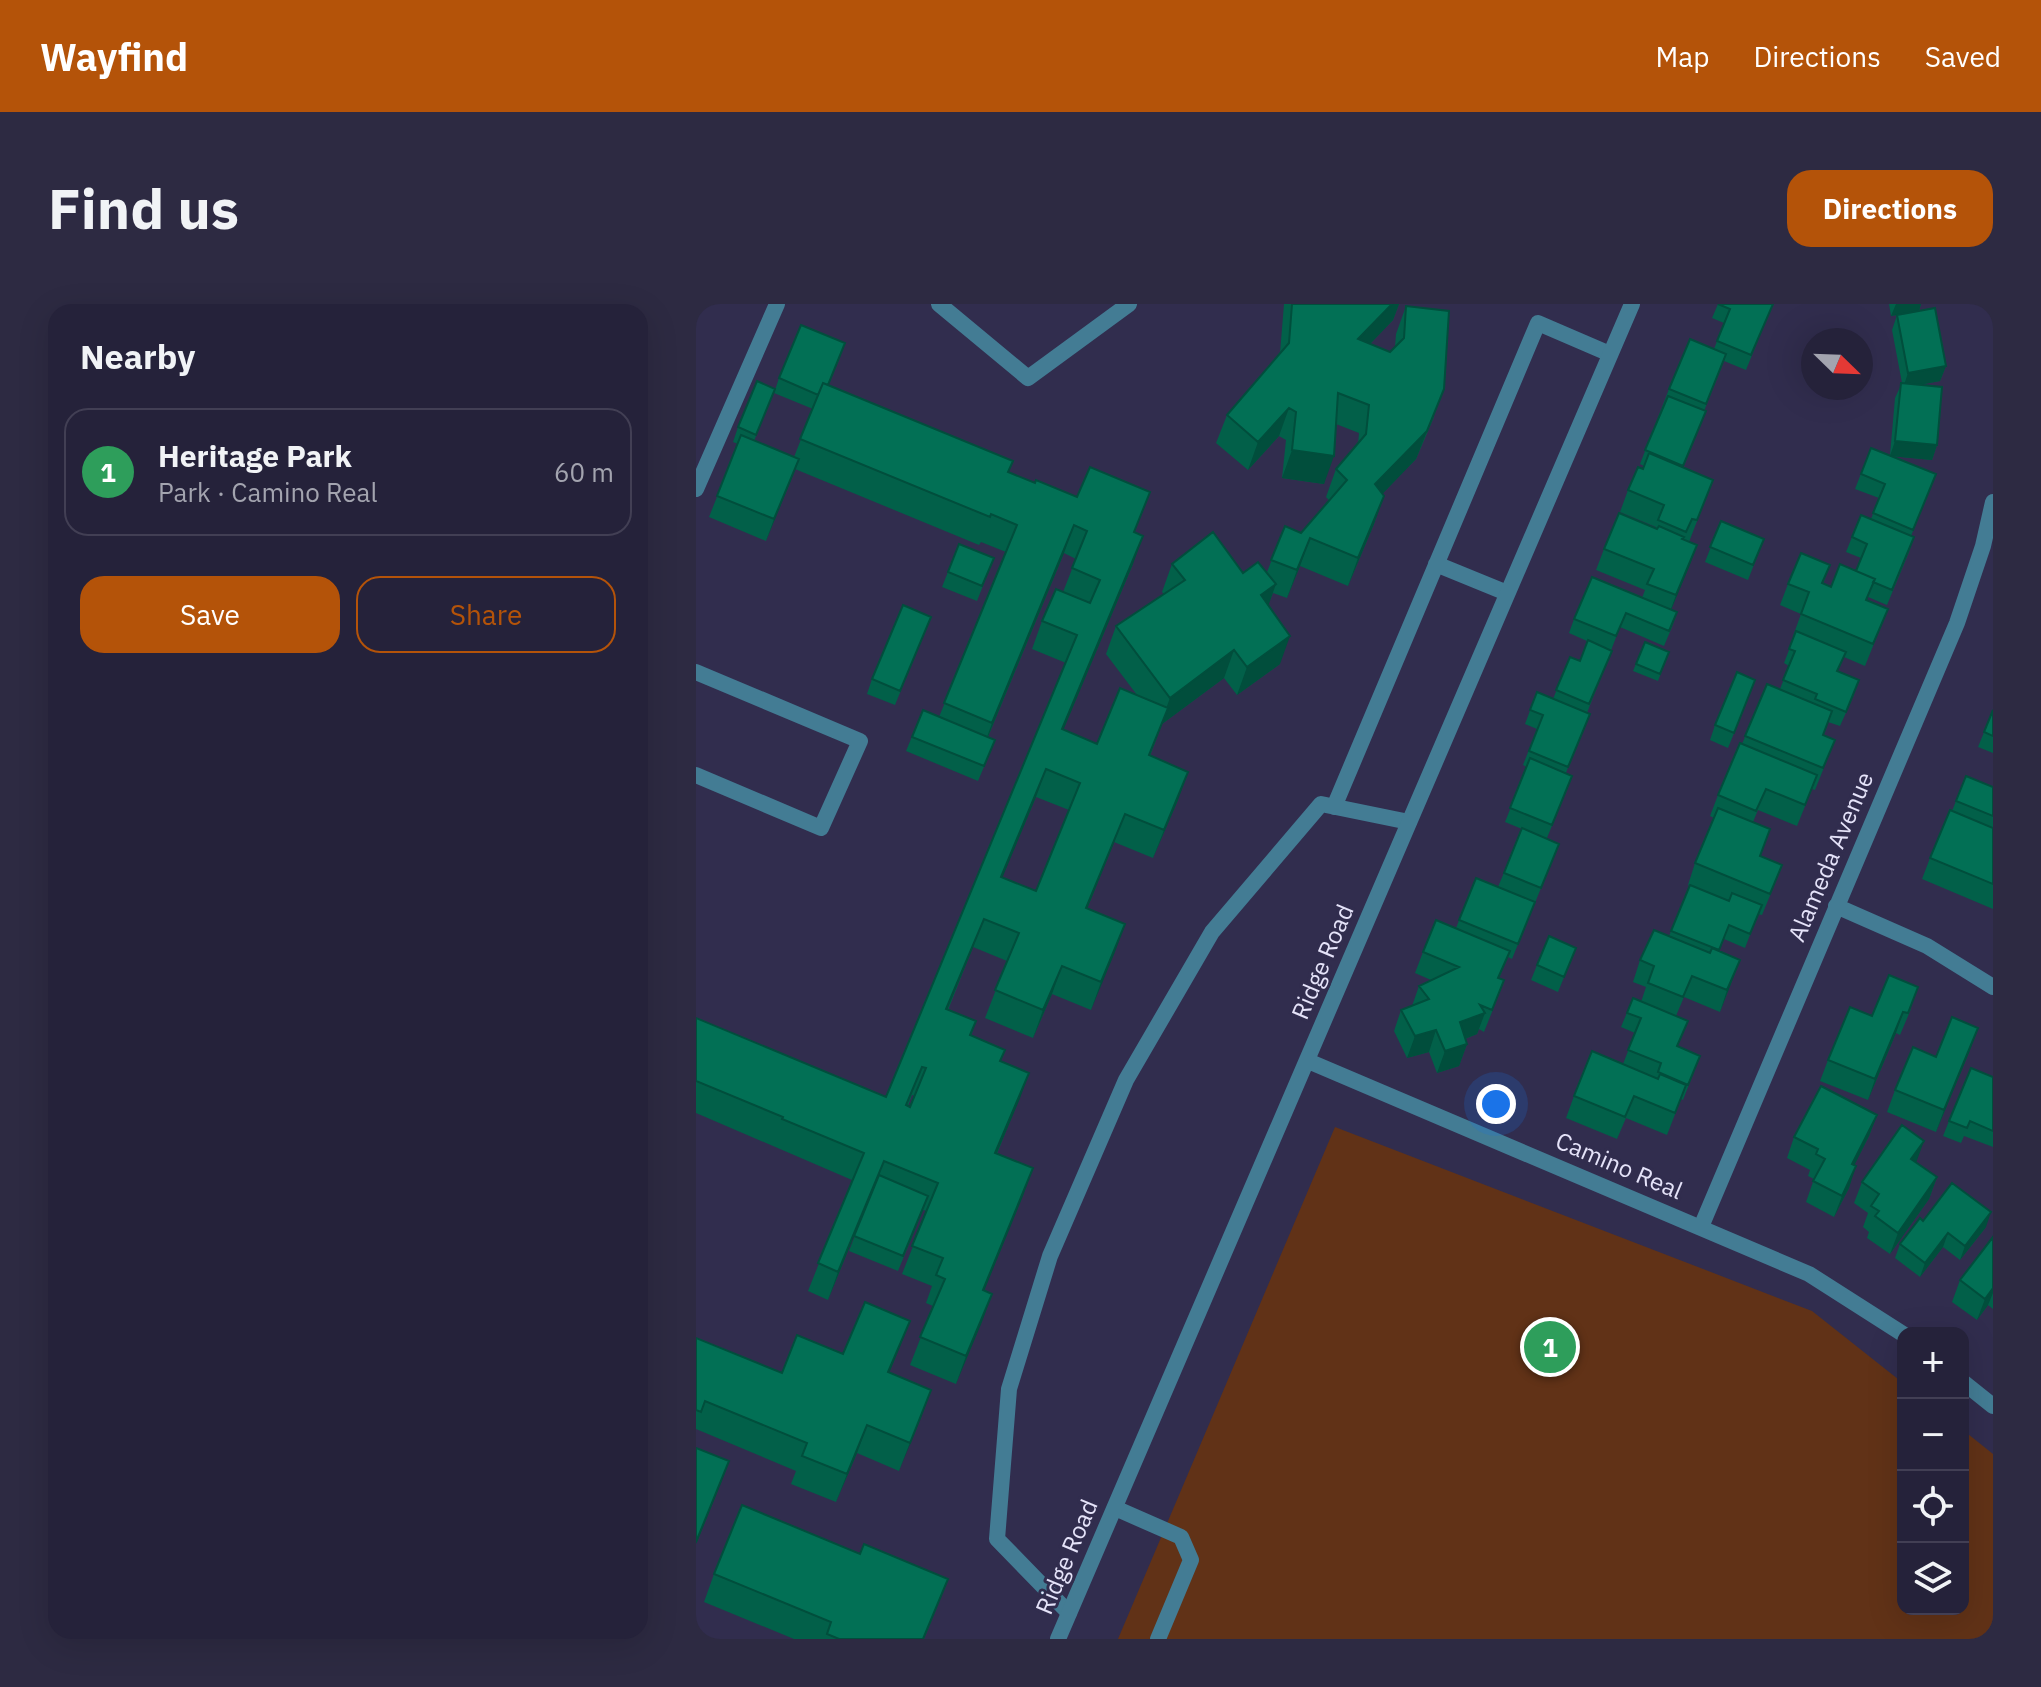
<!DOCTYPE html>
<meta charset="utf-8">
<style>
body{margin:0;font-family:"IBM Plex Sans",sans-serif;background:#2d2a42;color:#f1f3f6}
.controls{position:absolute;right:24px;bottom:24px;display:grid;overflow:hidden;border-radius:16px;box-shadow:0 8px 32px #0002}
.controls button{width:72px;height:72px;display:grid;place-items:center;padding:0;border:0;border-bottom:2px solid #423f54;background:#25223a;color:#f1f3f6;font:40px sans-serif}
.compass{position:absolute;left:1105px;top:24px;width:72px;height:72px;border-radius:50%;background:#25223a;box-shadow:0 8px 32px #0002;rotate:113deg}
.you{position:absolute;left:800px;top:800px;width:28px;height:28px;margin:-20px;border:6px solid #fff;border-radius:50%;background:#1a73e8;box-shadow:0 0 0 12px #1a73e833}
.badge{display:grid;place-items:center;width:52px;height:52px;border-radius:50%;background:#b45309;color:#fff;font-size:26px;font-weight:700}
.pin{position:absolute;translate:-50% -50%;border:4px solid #fff;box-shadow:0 2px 8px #0006}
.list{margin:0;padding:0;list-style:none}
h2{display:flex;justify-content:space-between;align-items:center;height:104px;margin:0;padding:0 32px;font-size:34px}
h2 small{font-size:26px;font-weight:400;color:#a3a4af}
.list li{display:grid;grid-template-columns:52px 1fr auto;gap:24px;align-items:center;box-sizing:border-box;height:128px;margin:0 16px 16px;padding:0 16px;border:2px solid #423f54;border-radius:24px}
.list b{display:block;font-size:30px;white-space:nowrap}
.list p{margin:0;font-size:26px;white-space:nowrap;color:#a3a4af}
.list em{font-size:26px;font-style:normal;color:#a3a4af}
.actions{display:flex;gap:16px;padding:24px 32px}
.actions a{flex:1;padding:18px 0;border:2px solid #b45309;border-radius:24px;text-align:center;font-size:28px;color:#b45309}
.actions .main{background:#b45309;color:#fff}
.icon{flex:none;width:44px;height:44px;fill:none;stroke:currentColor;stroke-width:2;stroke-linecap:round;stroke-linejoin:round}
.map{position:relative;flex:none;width:1297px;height:1335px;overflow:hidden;border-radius:24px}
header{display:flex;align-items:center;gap:48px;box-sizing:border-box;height:112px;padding:0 40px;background:#b45309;color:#fff}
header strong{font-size:38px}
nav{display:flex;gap:44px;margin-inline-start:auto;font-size:28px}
.intro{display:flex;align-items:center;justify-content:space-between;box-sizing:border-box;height:192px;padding:0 48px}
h1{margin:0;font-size:56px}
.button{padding:20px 36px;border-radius:24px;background:#b45309;color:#fff;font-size:28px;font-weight:700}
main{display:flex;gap:48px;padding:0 48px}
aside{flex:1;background:#25223a;border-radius:24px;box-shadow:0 8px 32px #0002}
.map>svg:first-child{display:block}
</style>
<header>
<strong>Wayfind</strong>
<nav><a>Map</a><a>Directions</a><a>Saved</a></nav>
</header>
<div class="intro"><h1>Find us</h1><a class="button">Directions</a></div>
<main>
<aside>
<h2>Nearby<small></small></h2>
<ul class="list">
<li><span class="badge" style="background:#2e9e5b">1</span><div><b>Heritage Park</b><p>Park · Camino Real</p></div><em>60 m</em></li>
</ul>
<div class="actions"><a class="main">Save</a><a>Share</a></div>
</aside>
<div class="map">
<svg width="1297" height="1335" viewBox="0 0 1297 1335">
<rect width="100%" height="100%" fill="#312d4e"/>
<!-- green -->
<path fill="#613217" d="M639,823L1116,1007L1207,1079V1305H1267V1126L1297,1150V1335H422Z"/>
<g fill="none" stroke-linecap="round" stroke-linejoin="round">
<!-- lane -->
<path stroke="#437c94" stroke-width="16" d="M0,185L81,0
M740,260L811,289
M0,368L164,437L125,524L0,471
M638,503L842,19L914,50
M419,1204L485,1233L495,1256L462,1335
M373,1309L301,1235L313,1085L354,952L430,776L516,628L625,500L713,518"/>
<!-- street -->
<path stroke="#437c94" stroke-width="16" d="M243,0L332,74L433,0
M1140,602L1231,642L1297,683
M612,757L1113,970L1207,1030
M1005,923L1261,319L1287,242L1297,198
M1267,1078L1297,1102
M362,1335L936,0"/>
</g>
<!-- wall -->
<path fill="#026049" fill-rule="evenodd" d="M588,0H703L697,16L674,40L694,48L699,43L700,30L710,2L738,113L720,155L686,190L688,192L678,220L652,282L604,262L591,294L577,289L572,301L584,360L541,391L528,374L466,420L454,452L482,496L457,554L418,538L391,605L429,620L395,706L356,690L337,734L289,714L311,657L277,643L252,706L280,717L275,732L305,757L333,769L301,850L337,864L288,986L296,990L260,1080L214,1061L237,1002L230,999L236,982L206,970L231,907L227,906L202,967L153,947L177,885L132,996L112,987L156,876L0,809V714L190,793L370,359L336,345L346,317L367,288L380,255L368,249L292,433L293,451L282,477L210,447L227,406L243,413L310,248L285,238L283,241L99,165L70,237L13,213L42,140L37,138L42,123L79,85L58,137L98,153L117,105L78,89L83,74L144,54L132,81L439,228L437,260L367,426L401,440L441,391L410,350L420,322L468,290L466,288L476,260L547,269L571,268L589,222L605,229L633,196L630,193L640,165L662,140L663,129L640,120L628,180L586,174L590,136L583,132L552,166L520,139L531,111L584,49ZM340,493L373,506L340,587L306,573ZM216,791L219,792L214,803L212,802Z
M1022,0L1071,14L1050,66L1028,57L1008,107H1010L1004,122L987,164L1017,176L993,238L1001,241L975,306L981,308L976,323L968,342L924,323L891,409L870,469L876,472L851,534L863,540L816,655L812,653L803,674L800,698L788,728L783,725L781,730L769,735L771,740L763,762L741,769L733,748L711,754L698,727L705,706L716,702L723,682L735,676L719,669L727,648L760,624L780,574L802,583L826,525L809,518L831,463L827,461L841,425L829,420L841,388L857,395L874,353L884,357L891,337L873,329L878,315L946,294L949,286L900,266L908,245L960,224V223L924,208L932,186L947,165L948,162L944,160L973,85L1018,45L1028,19L1016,14Z
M1193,0H1225L1223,7L1250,62L1244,77L1222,81L1241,141L1236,156L1195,152L1240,170L1215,232L1218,233L1213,248L1191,301L1172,293L1171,296L1192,305L1169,362L1148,353L1142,367L1158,391L1144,422L1132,418L1127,431L1139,436L1119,486L1116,485L1101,522L1062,506L1057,518L1064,552L1078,582L1066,611L1062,610L1049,644L1028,635L1023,647L1044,656L1024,708L988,693L980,712L982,742L1004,752L987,796L985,795L971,831L930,814L921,835L870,814L878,792L927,760L939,729L925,723L937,694L945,698L950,683L937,678L944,656L973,632L994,582L992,581L999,559L1018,514L1014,512L1022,491L1046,440L1071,380L1084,385L1093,362L1088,359L1098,333L1097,332L1105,310L1084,301L1092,280L1134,261L1127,280L1135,283L1160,267L1165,254L1150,248L1156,233L1175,215L1183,194L1159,185L1175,144L1194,151L1199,94L1206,79L1196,26L1201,11L1195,12Z
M1025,217L1068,235L1052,276L1009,258Z
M263,240L298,254L281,297L246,283Z
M235,313L199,401L171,390L176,375Z
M949,338L973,348L962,377L937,367Z
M1054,390L1032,444L1014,436L1019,421Z
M1297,406V449L1282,443Z
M1270,472L1297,483V605L1226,575L1234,554L1256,507Z
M880,644L862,688L835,676L841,661Z
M1215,705L1204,731L1200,729L1172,796L1124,777L1132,756L1176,712Z
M1274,746L1240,828L1191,808L1199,786Z
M1297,773V843L1268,832L1265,839L1247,832L1253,817Z
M1181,811L1173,832L1158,861L1153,884L1138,913L1110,898L1118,875L1112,872L1114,866L1091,854L1098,833Z
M1220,859L1241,873L1233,895L1194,950L1171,934L1173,928L1167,923L1172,909L1158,899L1166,878Z
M1227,917L1290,923L1264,956L1247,943L1224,973L1199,954L1204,940Z
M1297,933V1005L1292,1001L1281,1016L1256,998L1264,976Z
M214,1017L193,1069L235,1086L203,1167L161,1149L140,1198L95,1180L100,1167L0,1125V1034L86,1069L147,1050Z
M18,1270L241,1303L228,1335H98L8,1298Z"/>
<!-- shaded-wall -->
<path fill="#014e3c" d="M696,0H703L697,16L652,63L662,35Z
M1200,0H1225L1223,7L1195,12Z
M1250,62L1244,77L1207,84L1212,69Z
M748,85L720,155L669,208L679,180Z
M593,104L583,132L552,166L562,138Z
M1199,137L1241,141L1236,156L1194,152Z
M596,146L638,152L628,180L586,174Z
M103,155L95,176L70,237L78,215Z
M688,192L678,220L652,282L662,254Z
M378,221L368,249L286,447L296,419Z
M447,232L437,260L356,453L366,425Z
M614,234L604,262L591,294L601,266Z
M1001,241L993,263L972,313L980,291Z
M580,280L570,308L565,291Z
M594,332L584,360L541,391L551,363Z
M538,346L528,374L466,420L442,479L474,394Z
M350,465L340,493L295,601L305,573Z
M492,468L482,496L457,554L468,526Z
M429,510L418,538L380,632L390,604Z
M288,615L277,643L240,733L250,705Z
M429,620L419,648L395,706L405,678Z
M1044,656L1036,677L1024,708L1031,686Z
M366,662L356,690L337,734L347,706Z
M1207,708L1200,729L1172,796L1179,775Z
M789,709L781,730L756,740L764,718Z
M1282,724L1274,746L1240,828L1248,806Z
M740,726L733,748L711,754L719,732Z
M771,740L763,762L741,769L749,747Z
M333,769L323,797L289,877L299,849Z
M1181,811L1173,832L1148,882L1156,860Z
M1228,837L1220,859L1215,855Z
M188,857L177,885L132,996L142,968Z
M1160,862L1153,884L1138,913L1146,892Z
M337,864L327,892L277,1014L287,986Z
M1241,873L1233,895L1194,950L1202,929Z
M1295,908L1290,923L1264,956L1269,942Z
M1252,929L1247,943L1224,973L1229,959Z
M1297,984V989L1292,1001L1281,1016L1289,995Z
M296,990L286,1018L260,1080L270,1052Z
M214,1017L203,1045L182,1096L192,1068Z
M235,1086L225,1114L203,1167L214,1139Z
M171,1121L161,1149L140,1198L151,1170Z
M33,1157L25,1179L0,1240V1238Z"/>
<!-- building -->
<path fill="#027055" stroke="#014e3c" stroke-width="2" fill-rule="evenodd" d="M596,0H696L662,35L694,48L708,34L710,2L753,7L748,85L731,127L679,180L688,192L662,254L614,234L601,266L575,256L589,222L605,229L651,176L640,165L670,130L673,101L642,89L638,152L596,146L600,108L593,104L562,138L531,111L593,39Z
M1022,0H1077L1055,51L1021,37L1034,5Z
M1239,4L1250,62L1212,69L1201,11Z
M105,21L149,39L132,81L127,79L122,91L83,74Z
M994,35L1030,50L1010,100L973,85Z
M61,77L79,85L60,131L42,123Z
M127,79L317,157L312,168L339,179L340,176L381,193L394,163L454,188L438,228L447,232L366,425L401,440L424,384L472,404L453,451L492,468L468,526L429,510L390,604L429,620L405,678L366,662L347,706L299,686L323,629L288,615L250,705L280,717L274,731L309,746L304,757L333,769L299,849L337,864L287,986L296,990L270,1052L224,1033L249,975L240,971L247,954L216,942L242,879L188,857L142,968L122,959L168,849L86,815L87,813L0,777V714L190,793L381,331L346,317L360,285L394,299L404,276L376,264L391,227L378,221L296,419L248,399L321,221L295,210L294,213L104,135ZM350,465L384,479L340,587L305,573ZM226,763L230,764L214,803L210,801Z
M1205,79L1246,83L1241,141L1199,137Z
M972,92L1010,107L987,162L949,146Z
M45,131L103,155L78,215L21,192Z
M1175,144L1240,170L1217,226L1177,209L1189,180L1165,170Z
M953,149L1017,176L1001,216L996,215L990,228L962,216L968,201L932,186L942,163L947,165Z
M923,209L961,225L963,222L988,233L986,235L1001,241L980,291L951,280L958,265L908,245Z
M1165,211L1218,233L1196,286L1177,278L1179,275L1160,267L1171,240L1156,233Z
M1025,217L1068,235L1057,261L1014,243Z
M517,228L547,269L562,258L580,280L565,291L594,332L551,363L538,346L474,394L420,322L489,276L476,260Z
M263,240L298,254L286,282L252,268Z
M1105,249L1134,261L1126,279L1135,283L1144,260L1179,275L1170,296L1192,305L1177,340L1105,310L1113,288L1092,280Z
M896,273L981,308L973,327L930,309L920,332L878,315Z
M207,301L235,313L204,387L176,375Z
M1100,327L1150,348L1141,367L1163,376L1150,408L1119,395L1121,390L1087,376L1099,347L1093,345Z
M892,336L916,347L893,400L860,386L874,353L884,357Z
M949,338L973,348L964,370L940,360Z
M1041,368L1059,376L1038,429L1019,421Z
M1071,380L1136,407L1127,431L1139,436L1127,464L1049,432Z
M841,388L894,410L872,463L833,447L847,411L834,406Z
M227,406L299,436L288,462L216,433Z
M1297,406V432L1288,428Z
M1044,439L1121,471L1109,501L1070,485L1060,507L1022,491Z
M834,454L876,472L856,521L814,504Z
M1270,472L1297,483V512L1260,497Z
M1022,504L1074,525L1064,552L1086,561L1074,590L999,559Z
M1254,506L1297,524V580L1234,554Z
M826,524L863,540L845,584L808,569Z
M780,574L839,598L822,640L763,616Z
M994,581L1033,597L1036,589L1066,601L1054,630L1033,621L1023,646L975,627Z
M740,616L814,647L802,674L808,676L796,706L784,701L789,709L764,718L771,740L749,747L740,726L719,732L705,706L733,695L723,682L763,663L727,648Z
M958,626L1014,649L1016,644L1044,656L1031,686L996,672L987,693L952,679L958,662L944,656Z
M853,632L880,644L868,673L841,661Z
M1193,671L1222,683L1212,709L1207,708L1179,775L1132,756L1154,703L1176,712Z
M937,694L992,717L981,742L1004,752L992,781L962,768L965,759L932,746L945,714L931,709Z
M1256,713L1282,724L1248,806L1199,786L1217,743L1240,753Z
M896,747L962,775L964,770L990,781L979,809L938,792L929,813L878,792Z
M1275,764L1297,773V827L1274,817L1271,824L1253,817Z
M1125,782L1181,811L1156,860L1160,862L1146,892L1117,877L1129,855L1120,850L1122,845L1098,833Z
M1206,821L1228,837L1215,855L1241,873L1202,929L1179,912L1183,907L1175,902L1183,890L1166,878Z
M183,871L232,892L207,952L158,932Z
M1256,879L1295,908L1269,942L1252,929L1229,959L1204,940L1224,914L1227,917Z
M1297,933V984L1289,995L1264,976Z
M169,998L214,1017L192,1068L235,1086L214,1139L171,1121L151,1170L106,1152L111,1139L9,1097L5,1108L0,1106V1034L86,1069L101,1031L147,1050Z
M0,1144L33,1157L0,1238Z
M46,1201L164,1250L168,1240L252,1275L227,1335H143L131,1330L135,1318L18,1270Z"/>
<g text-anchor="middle" stroke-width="6" stroke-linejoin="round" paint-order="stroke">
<!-- street labels -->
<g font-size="24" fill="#e5e3f9" stroke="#312d4e">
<text transform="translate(1135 553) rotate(-67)" y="8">Alameda Avenue</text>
<text transform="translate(627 658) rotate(-67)" y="8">Ridge Road</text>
<text transform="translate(923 862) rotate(23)" y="8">Camino Real</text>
<text transform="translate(371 1253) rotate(-67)" y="8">Ridge Road</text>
</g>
</g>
</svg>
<div class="controls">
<button>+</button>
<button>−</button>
<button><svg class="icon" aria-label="locate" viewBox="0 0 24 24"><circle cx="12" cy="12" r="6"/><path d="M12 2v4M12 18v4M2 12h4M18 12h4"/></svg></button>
<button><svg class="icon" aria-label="layers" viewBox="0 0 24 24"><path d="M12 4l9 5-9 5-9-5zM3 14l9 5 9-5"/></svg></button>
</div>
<svg class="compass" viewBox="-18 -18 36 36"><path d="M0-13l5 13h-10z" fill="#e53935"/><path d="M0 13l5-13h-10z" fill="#a3a4af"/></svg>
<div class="you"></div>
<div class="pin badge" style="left:854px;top:1043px;background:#2e9e5b">1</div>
</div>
</main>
